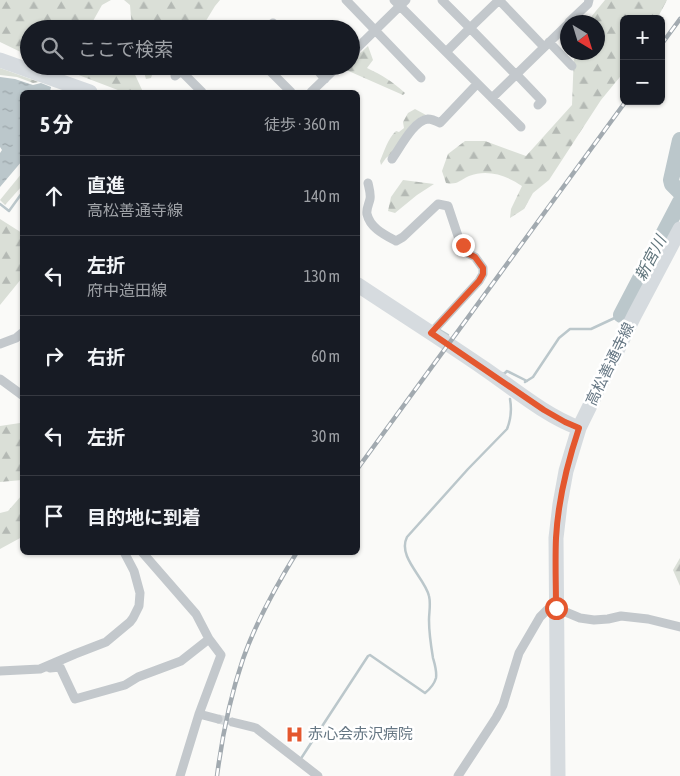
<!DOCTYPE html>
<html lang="ja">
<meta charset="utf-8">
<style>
body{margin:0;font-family:"Asap Condensed","Noto Sans JP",sans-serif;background:#20242c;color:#f1f3f6}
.controls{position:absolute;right:15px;top:15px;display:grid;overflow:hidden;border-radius:8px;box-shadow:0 1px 4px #0004}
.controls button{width:45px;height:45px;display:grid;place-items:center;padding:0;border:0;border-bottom:1px solid #363941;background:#171b24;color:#f1f3f6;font:25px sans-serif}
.compass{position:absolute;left:560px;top:15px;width:45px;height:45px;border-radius:50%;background:#171b24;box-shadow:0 1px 4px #0004;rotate:142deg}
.stop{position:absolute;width:15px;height:15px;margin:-11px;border:4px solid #e4572e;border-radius:50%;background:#fff}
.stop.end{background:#e4572e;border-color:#fff;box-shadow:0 1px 5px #0008}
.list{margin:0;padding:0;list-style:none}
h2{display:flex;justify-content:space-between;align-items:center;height:65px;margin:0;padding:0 20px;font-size:21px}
h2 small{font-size:16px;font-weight:400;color:#9ea1a6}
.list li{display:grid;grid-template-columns:32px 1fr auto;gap:15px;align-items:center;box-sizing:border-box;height:80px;padding:0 20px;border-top:1px solid #363941}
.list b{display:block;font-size:19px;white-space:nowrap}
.list p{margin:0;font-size:16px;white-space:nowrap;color:#9ea1a6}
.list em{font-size:16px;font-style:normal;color:#9ea1a6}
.icon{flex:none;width:28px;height:28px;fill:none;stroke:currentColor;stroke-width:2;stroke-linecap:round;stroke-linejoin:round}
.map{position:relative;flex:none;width:680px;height:776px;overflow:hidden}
.search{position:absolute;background:#171b24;box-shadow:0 1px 4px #0004;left:20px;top:20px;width:340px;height:55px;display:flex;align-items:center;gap:12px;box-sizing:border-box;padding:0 18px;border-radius:28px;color:#9ea1a6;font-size:19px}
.panel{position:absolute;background:#171b24;box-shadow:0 1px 4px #0004;left:20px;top:90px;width:340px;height:465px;border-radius:8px}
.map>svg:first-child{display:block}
</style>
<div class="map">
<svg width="680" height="776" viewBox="0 0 680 776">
<defs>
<pattern id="grass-tufts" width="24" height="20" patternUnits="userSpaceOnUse" patternTransform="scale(1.25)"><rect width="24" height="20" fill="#dadfd7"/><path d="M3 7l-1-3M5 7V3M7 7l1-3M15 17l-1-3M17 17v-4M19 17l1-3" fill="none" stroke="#b4b9b4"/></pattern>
<pattern id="forest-firs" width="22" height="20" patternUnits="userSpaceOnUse" patternTransform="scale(1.25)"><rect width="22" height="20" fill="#dadfd7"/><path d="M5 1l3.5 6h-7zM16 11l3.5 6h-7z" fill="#b4b9b4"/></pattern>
<pattern id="water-ripples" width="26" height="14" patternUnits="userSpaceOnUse" patternTransform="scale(1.25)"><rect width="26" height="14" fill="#bbc7cb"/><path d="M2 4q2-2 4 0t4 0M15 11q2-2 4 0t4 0" fill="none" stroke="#9ca6aa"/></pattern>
</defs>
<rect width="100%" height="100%" fill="#fafaf8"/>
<!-- grass -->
<path fill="url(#grass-tufts)" d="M22,173V186L5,205L0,200Z"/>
<!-- forest -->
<path fill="url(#forest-firs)" d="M0,0H111L102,5L93,21L95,29H29V56L0,42Z
M124,0H220L215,6L204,24L209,29H132L130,5Z
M605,0H667L657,19H624V72L601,100L549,180L533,193L524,209L510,218L511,209L522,186C506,175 487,169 469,176C458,181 458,185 446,183L442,171L448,154L465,141H485L526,156L572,105L574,53L598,52V22H589L591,17Z
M368,46L373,60L367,68C382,75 393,82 405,93L403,95L344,69L346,66H351V62Z
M55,66H131L143,92H123Z
M142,66H155L151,78L146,79Z
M0,68L39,82L33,83L17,77L0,75Z
M415,109L426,115C409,120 401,140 391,154L386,158L381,165L380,161C384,152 388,138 396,131L399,132L404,128L403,122L408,113Z
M403,180L434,184L417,195L395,213L388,211L391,197Z
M0,219L22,233V278L0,305Z
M20,423L22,426V480L0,482V426Z
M22,495V537L0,549V513L8,511Z
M680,558V586L673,570Z"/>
<!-- water -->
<path fill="url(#water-ripples)" d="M0,77L15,79L33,85L41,83L51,87L50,92H22V161L0,187V153L2,150L0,147Z"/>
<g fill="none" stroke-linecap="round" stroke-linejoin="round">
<!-- stream -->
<path stroke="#bbc7cb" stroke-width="2.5" d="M0,204L9,211L22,193
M438,329L448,335
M502,373L504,374L507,371L527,381
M525,382L533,377L559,338L570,329H591L621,315
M300,760L368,656L370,655L425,693C430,689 434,685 436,678C437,671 435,665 433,658C431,646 429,632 429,620C429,612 431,604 429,596C425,578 397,557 407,537L468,469L507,429C511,419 512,410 510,399"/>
<!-- river -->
<path stroke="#bbc7cb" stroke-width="16" d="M680,140L671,180L672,184L680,192
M621,315L680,202"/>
<!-- street-tunnel -->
<path stroke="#d5d9db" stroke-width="9" stroke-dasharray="9 4.5" stroke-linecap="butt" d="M218,719L232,722"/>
<!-- street -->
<path stroke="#c3c8cc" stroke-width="9" d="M346,0L421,78
M394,0L521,127
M442,0L470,28L499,0
M499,0L544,47
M569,22L588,4L589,0
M273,23L279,29
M319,25L323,29
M549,42L572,66
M446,52L470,28L516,75L520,78L542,101L538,105
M351,54L406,0
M265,66L291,92
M314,66L325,79
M175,76L181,71L202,92
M311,92L338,66
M492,98L568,24
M392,159C400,148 414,120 428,119C432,119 436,121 440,123L477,84
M368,183C369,188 371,194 370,199C369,204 366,209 367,214C370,228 385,235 396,241L403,237L438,204L448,206L458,236L463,245L469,254L475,257L483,268V274L479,281L431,333
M0,344L16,338L22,333
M0,379L22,395
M142,552L196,614L209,639L221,655L199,714L180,776
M50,668L60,667L75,699L125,685L138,677L181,661L209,639
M0,671L40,669L75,654L106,642L130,622L133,618L139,606L140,593L134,571L124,552
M199,714L218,719
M232,722L256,728L318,776
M458,776L496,718L503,705L519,653L540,617L547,610L556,608L580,618L594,620L608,619L621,616L648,619L680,627"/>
<!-- primary -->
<path stroke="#d6dbdf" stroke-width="15" d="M0,60L90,92
M358,285C400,313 443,340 485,369C514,389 546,416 579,428
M558,776L556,538L560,504L566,471L579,428L634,316L680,229"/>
<defs>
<path id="rail" d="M661,45L680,19
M358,468L626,101
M217,776C222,737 230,697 243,659C256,622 276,586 297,552"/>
</defs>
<!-- rail casing -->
<use href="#rail" stroke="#a2aab0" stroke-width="4.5"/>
<!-- rail -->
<use href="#rail" stroke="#fff" stroke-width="2.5" stroke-dasharray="8" stroke-linecap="butt"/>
</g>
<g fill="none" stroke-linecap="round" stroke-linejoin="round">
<!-- route -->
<path stroke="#e4572e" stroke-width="6" d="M463,245L469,254L475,257L483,268V274L479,281L431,333L544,410L565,422L579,428C567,464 558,501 556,538C555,561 556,585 556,608"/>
</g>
<!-- icons -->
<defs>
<symbol id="hospital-bare" viewBox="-9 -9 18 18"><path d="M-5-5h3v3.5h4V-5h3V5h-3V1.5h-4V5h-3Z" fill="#e4572e" stroke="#fff" stroke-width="2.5" paint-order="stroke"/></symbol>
</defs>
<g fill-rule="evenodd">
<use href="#hospital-bare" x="282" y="722" width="25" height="25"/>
</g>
<g text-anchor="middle" stroke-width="5" stroke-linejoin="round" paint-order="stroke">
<!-- street labels -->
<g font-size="15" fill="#657683" stroke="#fff">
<text transform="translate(610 364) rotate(-64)" y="5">高松善通寺線</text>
</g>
<!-- poi labels -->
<g font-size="15" fill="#657683" stroke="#fff" text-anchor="start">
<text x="308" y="739">赤心会赤沢病院</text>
</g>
<!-- water labels -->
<g font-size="16" font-style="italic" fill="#60757c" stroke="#fff">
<text transform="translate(650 258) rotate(-62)" y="6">新宮川</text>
</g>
</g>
</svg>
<div class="controls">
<button>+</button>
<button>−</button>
</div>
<svg class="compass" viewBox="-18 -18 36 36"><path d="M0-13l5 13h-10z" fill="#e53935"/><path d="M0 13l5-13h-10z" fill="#9ea1a6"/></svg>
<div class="stop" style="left:556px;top:608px"></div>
<div class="stop end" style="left:463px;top:245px"></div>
<div class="search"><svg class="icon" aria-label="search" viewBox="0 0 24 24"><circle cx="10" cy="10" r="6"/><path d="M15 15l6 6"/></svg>ここで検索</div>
<section class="panel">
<h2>5 分<small>徒歩 · 360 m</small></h2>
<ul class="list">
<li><svg class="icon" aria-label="ahead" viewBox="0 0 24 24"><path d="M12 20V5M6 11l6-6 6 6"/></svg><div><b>直進</b><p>高松善通寺線</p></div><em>140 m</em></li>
<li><svg class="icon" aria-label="left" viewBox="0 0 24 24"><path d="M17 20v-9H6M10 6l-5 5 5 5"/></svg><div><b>左折</b><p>府中造田線</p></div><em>130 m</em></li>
<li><svg class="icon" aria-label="right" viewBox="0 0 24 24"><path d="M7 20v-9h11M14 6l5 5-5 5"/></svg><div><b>右折</b></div><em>60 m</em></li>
<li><svg class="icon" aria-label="left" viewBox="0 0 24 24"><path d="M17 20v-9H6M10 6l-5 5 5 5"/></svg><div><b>左折</b></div><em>30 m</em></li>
<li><svg class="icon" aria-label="arrive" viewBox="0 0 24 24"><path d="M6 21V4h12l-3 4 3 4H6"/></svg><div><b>目的地に到着</b></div></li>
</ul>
</section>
</div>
